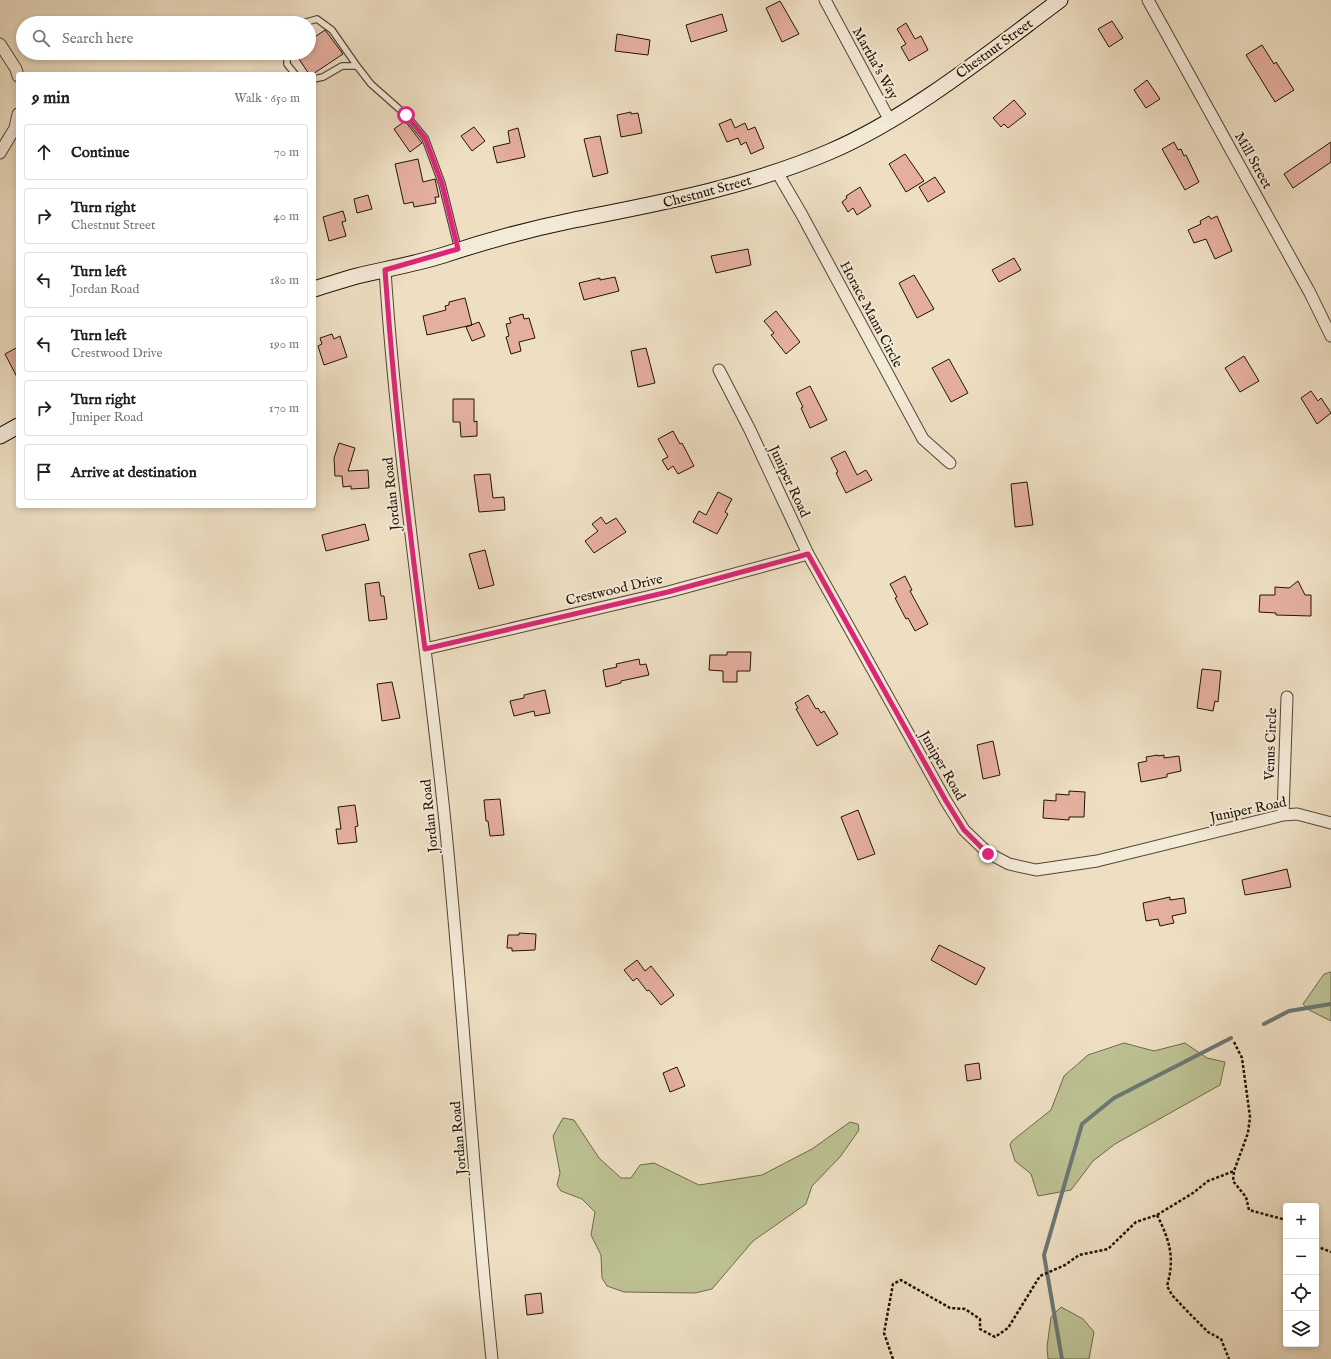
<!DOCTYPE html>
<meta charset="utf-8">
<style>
body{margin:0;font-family:"IM FELL English",serif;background:#f2f2f2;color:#222}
.controls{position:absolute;right:12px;bottom:12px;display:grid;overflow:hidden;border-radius:4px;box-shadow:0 2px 6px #0003}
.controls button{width:36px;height:36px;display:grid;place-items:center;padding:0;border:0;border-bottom:1px solid #e0e0e0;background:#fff;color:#222;font:20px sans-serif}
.stop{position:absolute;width:12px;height:12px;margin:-9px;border:3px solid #db2777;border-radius:50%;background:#fff}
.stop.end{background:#db2777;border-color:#fff;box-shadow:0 1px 4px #0008}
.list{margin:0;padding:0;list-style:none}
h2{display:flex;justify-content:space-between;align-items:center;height:52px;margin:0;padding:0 16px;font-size:17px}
h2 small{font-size:13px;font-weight:400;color:#767676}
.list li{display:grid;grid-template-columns:26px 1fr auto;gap:12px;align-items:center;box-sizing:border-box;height:56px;margin:0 8px 8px;padding:0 8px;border:1px solid #e0e0e0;border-radius:4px}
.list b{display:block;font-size:15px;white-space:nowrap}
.list p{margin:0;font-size:13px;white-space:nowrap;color:#767676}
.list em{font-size:13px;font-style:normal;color:#767676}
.icon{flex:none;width:22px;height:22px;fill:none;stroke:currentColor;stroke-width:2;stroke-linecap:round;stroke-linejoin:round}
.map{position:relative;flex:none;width:1331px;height:1359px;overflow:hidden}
.search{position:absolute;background:#fff;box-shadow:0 2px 6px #0003;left:16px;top:16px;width:300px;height:44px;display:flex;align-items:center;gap:10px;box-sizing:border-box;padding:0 14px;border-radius:22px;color:#767676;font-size:15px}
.panel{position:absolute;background:#fff;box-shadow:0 2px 6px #0003;left:16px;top:72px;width:300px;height:436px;border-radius:4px}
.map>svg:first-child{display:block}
</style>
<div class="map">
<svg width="1331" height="1359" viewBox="0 0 1331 1359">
<rect width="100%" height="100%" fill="#eedfc3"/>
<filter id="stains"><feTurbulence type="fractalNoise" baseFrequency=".005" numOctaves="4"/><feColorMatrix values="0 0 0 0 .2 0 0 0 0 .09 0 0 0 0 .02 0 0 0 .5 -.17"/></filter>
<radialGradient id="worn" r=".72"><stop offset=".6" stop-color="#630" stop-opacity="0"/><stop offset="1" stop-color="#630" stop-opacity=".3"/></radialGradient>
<!-- green -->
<path fill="#bcc192" stroke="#6e6a4c" d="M1331,972V1021L1309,1010L1303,1004L1324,974Z
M1124,1043L1154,1051L1185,1043L1207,1058L1225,1062L1220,1085L1115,1144L1093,1161L1071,1190L1038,1196L1031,1174L1015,1161L1010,1145L1012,1141L1051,1110L1064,1076L1088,1055Z
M563,1118L574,1120L599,1158L621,1178H631L640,1165L654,1163L699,1185L762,1175L812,1149L850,1122L858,1124L859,1130L840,1157L812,1186L806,1204L753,1241L712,1289L695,1293L624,1292L607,1286L602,1278L601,1255L591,1235L595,1212L582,1199L561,1191L557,1185L560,1173L553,1136Z
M1061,1307L1083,1319L1094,1332L1089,1359H1048L1047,1347L1051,1317Z"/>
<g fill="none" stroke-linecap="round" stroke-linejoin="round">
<!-- stream -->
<path stroke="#6c7775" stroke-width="4" d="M1264,1024L1289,1011L1331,1004
M1062,1359L1044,1255L1082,1124L1114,1098L1231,1038"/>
</g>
<!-- building -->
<path fill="#e5af9f" stroke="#201307" d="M780,1L799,34L782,42L766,8Z
M722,14L727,31L691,42L686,25Z
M1112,21L1123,38L1109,47L1098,29Z
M906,23L915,39L921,36L928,50L909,61L901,47L906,44L897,29Z
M325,30L343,54L313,74H309L295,53H309V41Z
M617,34L650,40L648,55L615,51Z
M1262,45L1274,64L1276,62L1294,90L1275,102L1246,55Z
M1147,80L1160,99L1146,108L1134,90Z
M1014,100L1026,114L1008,128L1004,124L1001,127L993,118Z
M631,112V114L638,113L642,133L621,137L617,115Z
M731,119L735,128L745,123L748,130L755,127L764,148L751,154L746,142L741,145L738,138L727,142L719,124Z
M405,121L422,143L410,152L394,129Z
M474,127L485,141L472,151L461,136Z
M518,128L525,157L497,163L493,147L510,143L508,131Z
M600,136L608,173L593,177L584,139Z
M1174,142L1178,150L1181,149L1184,156L1186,155L1199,182L1185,190L1162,149Z
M1331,142V162L1293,188L1284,174Z
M905,154L924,181L906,192L889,164Z
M418,159L423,182L435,179L439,197H435L436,203L414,207L413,202L404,204L395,164Z
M935,177L945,192L928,202L919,187Z
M860,187L871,206L857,215L853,208L848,212L842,202L847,198L846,196Z
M368,195L372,209L357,213L354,199Z
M343,211L346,221L342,222L346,236L329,241L323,217Z
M1209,216L1211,219L1217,216L1232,251L1215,259L1206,239L1194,243L1188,230L1201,224L1200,221Z
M748,249L751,265L716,273L711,256Z
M1014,258L1021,270L999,282L992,270Z
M914,275L934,309L917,318L899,283Z
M615,277L619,291L584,300L579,283L600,278V280Z
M465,298L472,325L427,335L423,316L446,310L445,306L449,305V302Z
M776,311L800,342L786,354L771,335L774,333L764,321Z
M523,314L524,319L529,318L535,338L519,342L521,351L511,354L506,337L509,336L506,324L511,323L509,318Z
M479,322L485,336L472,341L466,327Z
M332,334L334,339L340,336L347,357L324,365L318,346L322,344L320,338Z
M18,347V379L5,354Z
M646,348L655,383L638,387L631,351Z
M1244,356L1259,381L1240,392L1225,368Z
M949,359L968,393L951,402L932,368Z
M810,386L827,420L810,428L801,408L803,407L796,393Z
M1311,391L1318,401L1321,398L1331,413L1317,424L1301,398Z
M453,399H474V422L477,421V436L461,437L460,422H453Z
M673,431L680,444L682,443L694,466L678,474L673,466L668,470L662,460L668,457L658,439Z
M339,443L355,448L348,471L368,470L369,488L351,489V486L343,487L342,476H335L334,458Z
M845,451L857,475L866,470L872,480L846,493L836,473L838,472L831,458Z
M490,474L493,498L504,497L505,510L479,512L474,475Z
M1027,482L1033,525L1015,527L1011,484Z
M718,492L732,499L725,512L728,514L717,534L693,522L699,511L706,515Z
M601,517L606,524L616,518L626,532L594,553L585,541L598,531L592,524Z
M365,524L369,540L326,551L322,535Z
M485,550L494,585L479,589L469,554Z
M905,576L912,590L910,591L928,624L915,631L908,618L906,619L895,598L897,597L890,584Z
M1298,581L1305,595H1311V616L1276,615V613L1259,612L1260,595H1275V587L1289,588Z
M379,582L381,596H384L387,619L369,621L365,584Z
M727,652H751L750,671H737V682H723V671L709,670L710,655H727Z
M639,659L640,665L646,664L649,675L621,681V683L606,687L603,670L617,667L616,664Z
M1202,669L1221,671L1218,702L1215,701L1213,711L1197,708Z
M392,682L400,718L382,721L377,684Z
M545,690L550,713L535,716L534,711L514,716L510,701L524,698V695Z
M808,695L816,709L818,708L821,713L824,711L838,734L817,746L796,709L798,708L795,703Z
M993,741L1000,775L983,779L977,745Z
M1158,755V756L1164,755V758L1179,756L1181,771L1167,774V777L1141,782L1138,763L1147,761L1146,757Z
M1069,791L1085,792L1084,817H1069V820L1043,818L1044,800L1056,801V794L1069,795Z
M500,799L504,835L490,836L488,821H486L484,800Z
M355,805L358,826L355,827L357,842L338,844L336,829H341L338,807Z
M858,810L875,854L858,860L841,817Z
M1287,869L1291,887L1245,895L1242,880Z
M1170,897V900L1184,898L1186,913L1172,916L1174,923L1160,926L1158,919L1146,921L1143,903Z
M519,933L536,934L535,950L512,951V948H507L508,935H519Z
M939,945L985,968L976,985L931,960Z
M637,960L645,971L651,966L674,995L661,1005L649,990L647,991L637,978L633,981L624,970Z
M979,1063L981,1079L967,1081L965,1065Z
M677,1067L685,1086L670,1092L663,1073Z
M541,1293L543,1313L527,1315L525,1295Z"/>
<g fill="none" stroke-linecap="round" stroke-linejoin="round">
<defs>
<path id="lane" d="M303,23L317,19L332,30L357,66L371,84L406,115L425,138L442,184L458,249
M287,53V64L295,74
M314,79L323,77L342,66H357"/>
<path id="street" d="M825,0L889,119
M1148,0L1310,293L1331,336
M0,44L16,69L18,76
M0,153L15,128L18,114
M777,172L802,215L923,439L950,463
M385,270C397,455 426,638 445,822C463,1001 473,1180 492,1359
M719,370L750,430L808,554L946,801L964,830L988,853L1009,864L1036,870L1097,861L1283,815L1297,814L1331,823
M425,649L668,592L808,554
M1283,815L1287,697"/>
<path id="secondary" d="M314,289C328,285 342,280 357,276C386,269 415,264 444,255C486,241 530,229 574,220C660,203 747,187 829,152C909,118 990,52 1060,0
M0,436L18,426"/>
</defs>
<!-- lane casing -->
<use href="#lane" stroke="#544636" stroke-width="8"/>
<!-- street casing -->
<use href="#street" stroke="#544636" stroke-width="13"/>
<!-- secondary casing -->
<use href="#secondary" stroke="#201307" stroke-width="17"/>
<!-- path -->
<path stroke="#201307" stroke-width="2.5" stroke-dasharray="3 2" stroke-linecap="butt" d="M1234,1042L1242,1058L1250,1117L1248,1133L1234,1171L1233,1181L1246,1197L1249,1210L1286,1220
M1157,1215C1170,1241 1175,1258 1167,1286L1172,1295L1189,1313L1208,1332L1221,1339L1229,1359
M1316,1246L1331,1252
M893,1359L884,1333L893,1284L901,1280L950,1308L965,1309L980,1319V1329L995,1337L1008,1328L1040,1276L1065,1265L1079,1255L1108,1249L1136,1222L1157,1215L1193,1193L1208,1181L1234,1171"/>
<!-- lane -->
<use href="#lane" stroke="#f4ead8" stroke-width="5.5"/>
<!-- street -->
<use href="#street" stroke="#f4ead8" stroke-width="11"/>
<!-- secondary -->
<use href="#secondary" stroke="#f4ead8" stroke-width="15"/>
</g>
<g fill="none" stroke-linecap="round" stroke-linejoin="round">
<!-- route -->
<path stroke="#db2777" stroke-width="5" d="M406,115L425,138L442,184L458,249L385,270C394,397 408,523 425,649L668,592L808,554L946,801L964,830L988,854"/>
</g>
<g text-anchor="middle" stroke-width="4" stroke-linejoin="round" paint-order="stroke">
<!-- street labels -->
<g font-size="14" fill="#201307" stroke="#f4ead8">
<text transform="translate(994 48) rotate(-36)" y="5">Chestnut Street</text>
<text transform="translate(876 63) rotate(61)" y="5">Martha's Way</text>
<text transform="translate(1254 160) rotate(61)" y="5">Mill Street</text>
<text transform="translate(707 191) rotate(-15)" y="5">Chestnut Street</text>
<text transform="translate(872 314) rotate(62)" y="5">Horace Mann Circle</text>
<text transform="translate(790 481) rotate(65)" y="5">Juniper Road</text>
<text transform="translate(391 494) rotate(-96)" y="5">Jordan Road</text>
<text transform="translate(614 589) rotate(-13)" y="5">Crestwood Drive</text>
<text transform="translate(1270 744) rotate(-88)" y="5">Venus Circle</text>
<text transform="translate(943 765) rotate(60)" y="5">Juniper Road</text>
<text transform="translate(1248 809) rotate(-12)" y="5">Juniper Road</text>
<text transform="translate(429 816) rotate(-96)" y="5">Jordan Road</text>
<text transform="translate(458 1138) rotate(-95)" y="5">Jordan Road</text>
</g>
</g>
<rect width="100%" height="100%" filter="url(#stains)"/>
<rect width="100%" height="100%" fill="url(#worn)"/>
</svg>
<div class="controls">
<button>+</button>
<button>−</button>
<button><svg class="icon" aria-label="locate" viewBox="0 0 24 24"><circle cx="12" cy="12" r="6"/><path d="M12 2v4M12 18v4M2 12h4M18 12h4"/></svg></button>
<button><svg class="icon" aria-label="layers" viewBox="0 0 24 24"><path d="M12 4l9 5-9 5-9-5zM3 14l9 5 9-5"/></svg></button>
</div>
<div class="stop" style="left:406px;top:115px"></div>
<div class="stop end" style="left:988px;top:854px"></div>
<div class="search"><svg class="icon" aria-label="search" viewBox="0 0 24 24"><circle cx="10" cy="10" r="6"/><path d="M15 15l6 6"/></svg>Search here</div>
<section class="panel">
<h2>9 min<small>Walk · 650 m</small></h2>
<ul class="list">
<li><svg class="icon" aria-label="ahead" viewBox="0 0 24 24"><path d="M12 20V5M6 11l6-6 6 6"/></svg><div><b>Continue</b></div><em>70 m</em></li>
<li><svg class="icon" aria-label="right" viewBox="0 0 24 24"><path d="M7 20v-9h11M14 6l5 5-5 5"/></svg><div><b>Turn right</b><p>Chestnut Street</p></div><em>40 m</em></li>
<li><svg class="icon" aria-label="left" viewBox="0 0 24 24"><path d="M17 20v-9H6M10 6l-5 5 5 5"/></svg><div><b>Turn left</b><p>Jordan Road</p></div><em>180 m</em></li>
<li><svg class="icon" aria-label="left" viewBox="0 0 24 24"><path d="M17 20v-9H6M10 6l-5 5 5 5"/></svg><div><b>Turn left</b><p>Crestwood Drive</p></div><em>190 m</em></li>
<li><svg class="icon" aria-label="right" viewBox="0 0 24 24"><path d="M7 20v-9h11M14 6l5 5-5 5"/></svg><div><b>Turn right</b><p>Juniper Road</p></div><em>170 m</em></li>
<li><svg class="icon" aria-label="arrive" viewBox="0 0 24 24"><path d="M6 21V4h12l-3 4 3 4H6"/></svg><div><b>Arrive at destination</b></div></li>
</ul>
</section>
</div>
